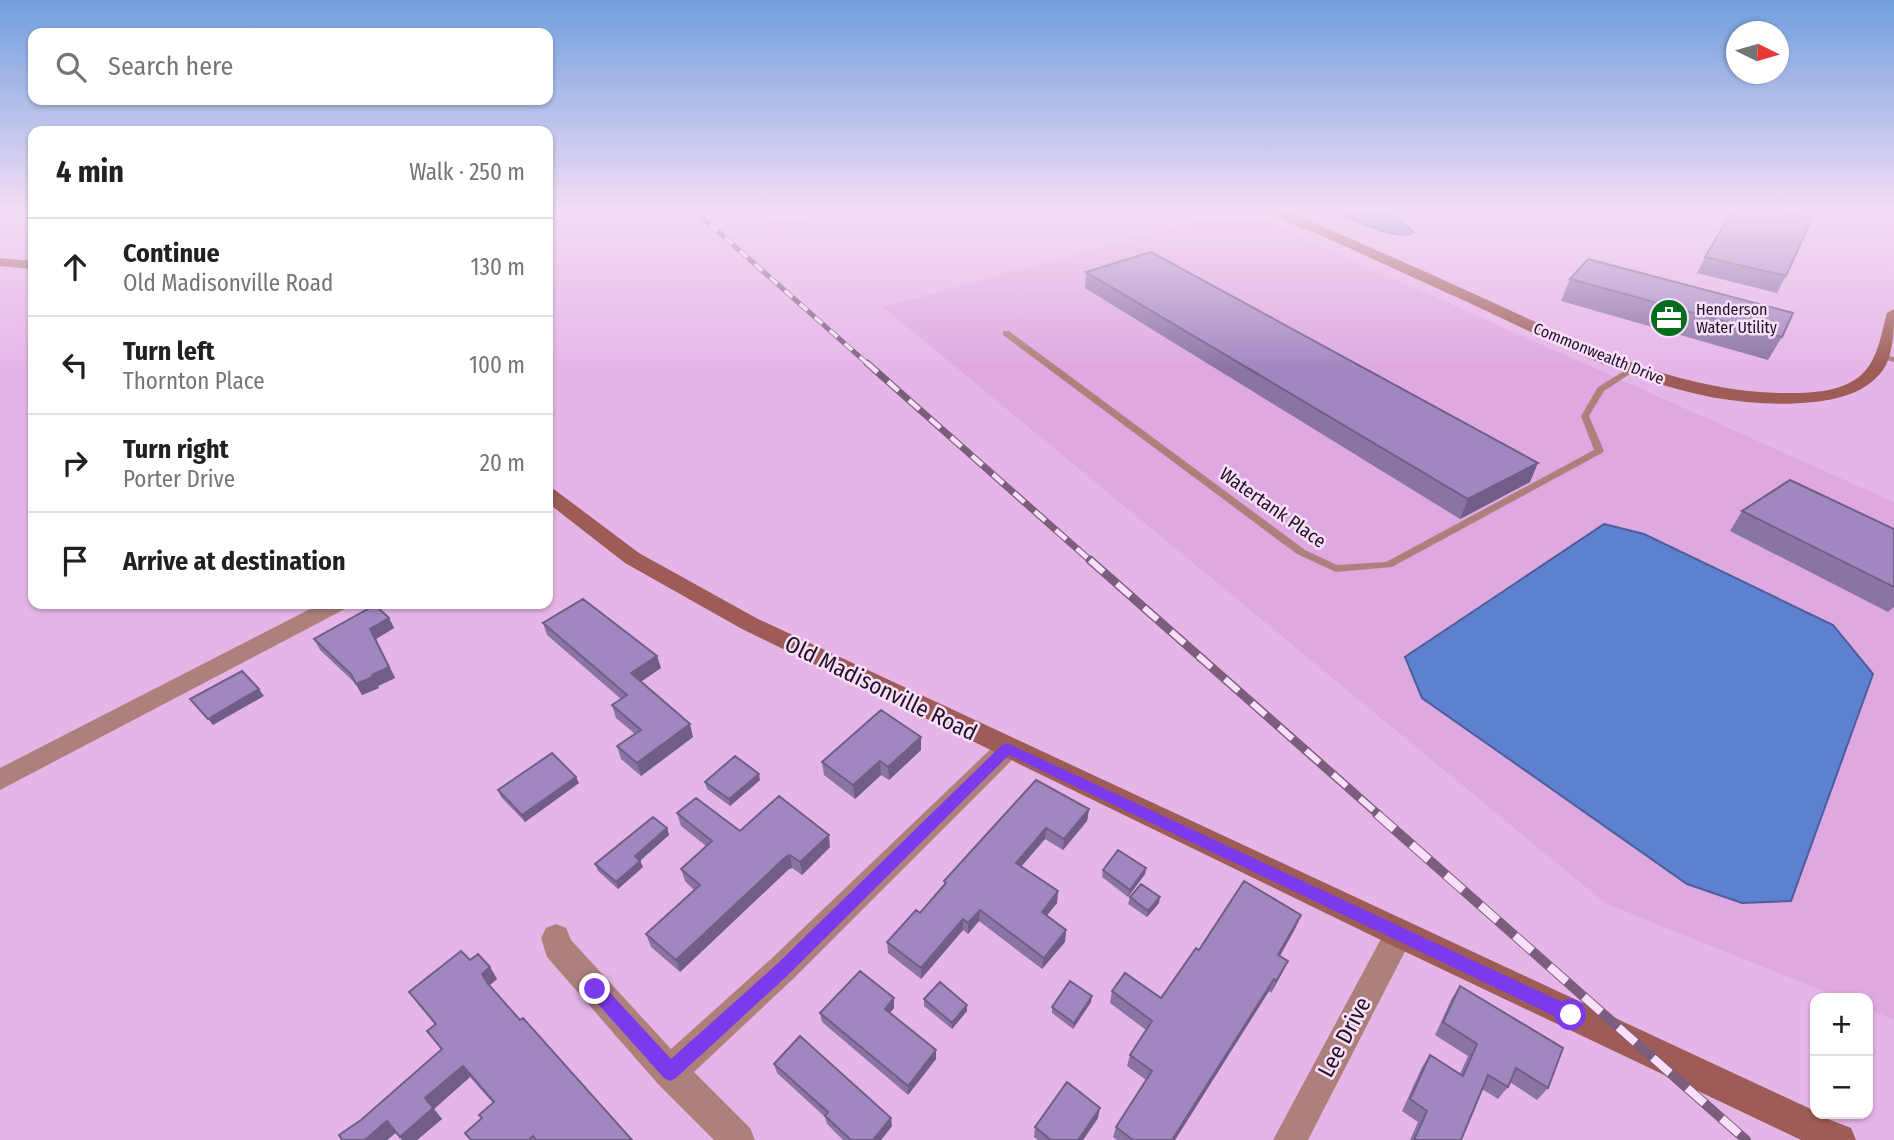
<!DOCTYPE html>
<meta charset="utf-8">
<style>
body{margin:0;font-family:"Fira Sans Condensed",sans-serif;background:#f2f2f2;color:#202124}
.controls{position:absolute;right:21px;bottom:21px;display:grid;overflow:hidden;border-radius:14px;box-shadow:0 2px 5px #0004}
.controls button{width:63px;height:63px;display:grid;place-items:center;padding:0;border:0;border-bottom:2px solid #e0e0e0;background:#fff;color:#202124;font:35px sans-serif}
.compass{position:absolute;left:1726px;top:21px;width:63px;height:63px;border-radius:50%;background:#fff;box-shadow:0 2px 5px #0004;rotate:95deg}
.stop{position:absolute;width:21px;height:21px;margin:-16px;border:5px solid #7c3aed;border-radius:50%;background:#fff}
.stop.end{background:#7c3aed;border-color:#fff;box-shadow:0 2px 7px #0008}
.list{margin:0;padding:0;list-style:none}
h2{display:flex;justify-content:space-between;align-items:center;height:91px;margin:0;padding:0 28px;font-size:30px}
h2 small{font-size:23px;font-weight:400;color:#757577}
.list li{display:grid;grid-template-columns:46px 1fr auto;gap:21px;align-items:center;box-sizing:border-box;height:98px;padding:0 28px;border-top:2px solid #e0e0e0}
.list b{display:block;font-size:26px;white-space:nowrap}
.list p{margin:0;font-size:23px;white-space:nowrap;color:#757577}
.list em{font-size:23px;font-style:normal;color:#757577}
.icon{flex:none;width:38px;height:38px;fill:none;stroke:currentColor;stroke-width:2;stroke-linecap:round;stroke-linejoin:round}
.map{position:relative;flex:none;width:1894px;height:1140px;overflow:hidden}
.search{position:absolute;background:#fff;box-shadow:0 2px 5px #0004;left:28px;top:28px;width:525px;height:77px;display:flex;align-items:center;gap:18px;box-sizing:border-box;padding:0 24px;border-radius:14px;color:#757577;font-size:26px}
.panel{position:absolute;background:#fff;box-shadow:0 2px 5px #0004;left:28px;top:126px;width:525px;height:483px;border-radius:14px}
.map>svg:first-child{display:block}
</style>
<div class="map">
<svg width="1894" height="1140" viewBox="0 0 1894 1140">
<rect width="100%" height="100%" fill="#e6b5e8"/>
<!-- built -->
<path fill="#dea8e0" d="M747,211H856L774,232Z
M1236,211H1243L1894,502V1020L1868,1009V998H1840L1605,903L883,307Z"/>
<!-- water -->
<path fill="#5e80d0" stroke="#4c5f9c" stroke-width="2" d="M1333,211H1389L1414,232C1396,243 1352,218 1333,211Z
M1604,524L1644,534L1833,625L1873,674L1791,901L1742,903L1687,884L1422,698L1405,657Z"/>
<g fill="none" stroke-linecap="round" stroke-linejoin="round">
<!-- lane -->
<path fill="#ae807c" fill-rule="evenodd" d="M1003,331H1009L1305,550L1337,565L1386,562L1594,450L1581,416L1598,387L1629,368H1632L1636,370L1604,391L1589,416L1604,451L1602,453L1392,567L1336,572L1297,554L1003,335Z
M1879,354L1894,357V362L1879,358Z"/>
<!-- street -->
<path fill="#ae807c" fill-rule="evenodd" d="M320,604H348L345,609L0,790V768Z
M1007,739L1016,742L1020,749L1016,756L793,979L694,1072L750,1128L755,1140H714L658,1084L547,957L541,938L546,928L556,924L566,928L571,940L671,1049L771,959L998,742Z
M1399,920L1409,924L1414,934L1308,1140H1273L1389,924Z"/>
<!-- secondary -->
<path fill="#9d5c56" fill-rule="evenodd" d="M1271,211H1287C1349,238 1411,265 1472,293C1573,338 1671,392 1784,393C1810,393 1839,393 1860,376C1878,361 1881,334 1887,313L1894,309C1894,328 1894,347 1886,365C1871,391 1842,399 1814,402C1680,416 1560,343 1443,291C1401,272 1360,253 1318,234C1303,228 1282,222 1271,211Z
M0,258L33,261V269L0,266Z
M548,488L555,490L639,553L758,619L1815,1111V1114L1851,1128L1856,1140H1801L1389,944L742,629L625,563L548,503Z"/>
<defs>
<path id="rail-far3" d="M695,211L869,365"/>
<path id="rail-far2" d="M867,363L1092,562"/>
<path id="rail-far1" d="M1090,560L1379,815"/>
<path id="rail" d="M1377,814L1746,1140"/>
</defs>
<!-- rail-far3 casing -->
<use href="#rail-far3" stroke="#7c5d7e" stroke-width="5"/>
<!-- rail-far2 casing -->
<use href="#rail-far2" stroke="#7c5d7e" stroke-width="7"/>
<!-- rail-far1 casing -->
<use href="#rail-far1" stroke="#7c5d7e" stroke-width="9"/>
<!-- rail casing -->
<use href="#rail" stroke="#7c5d7e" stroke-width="10"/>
<!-- rail-far3 -->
<use href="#rail-far3" stroke="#f9e0fa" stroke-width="3.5" stroke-dasharray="10" stroke-linecap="butt"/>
<!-- rail-far2 -->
<use href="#rail-far2" stroke="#f9e0fa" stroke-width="4.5" stroke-dasharray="14" stroke-linecap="butt"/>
<!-- rail-far1 -->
<use href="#rail-far1" stroke="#f9e0fa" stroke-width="6" stroke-dasharray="18" stroke-linecap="butt"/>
<!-- rail -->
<use href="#rail" stroke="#f9e0fa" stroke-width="8" stroke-dasharray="23" stroke-linecap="butt"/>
</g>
<!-- wall -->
<path fill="#8a74a5" d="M1705,257L1786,276L1777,293L1697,273Z
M1086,272L1530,482L1460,519L1085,288Z
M1570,279L1782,337L1768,360L1561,301Z
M1742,511L1894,529V607L1888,612L1730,531Z
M389,618L394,628L376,639L395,678L378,686L379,688L362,695L356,684L320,650L314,639Z
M543,623L657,656L661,668L641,681L693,737L641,776L621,759L617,746L635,734L616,718L612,705L621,699L547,635Z
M921,737V750L889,780L881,775L855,799L824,775L822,762Z
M760,780L730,806L707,789L705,782Z
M1036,780L1089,809L1087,821L1063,850L1045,839L1021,866L1058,891L1057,903L1046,916L1066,930L1065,942L1042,969L979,921L968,934L963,930L921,979L888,953L887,942L920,913L944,886V881Z
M579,783L525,822L501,797L498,790Z
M677,813L740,831L830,847L802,875L792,868L789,869L680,972L651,947L646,934L694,890L685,881L681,869L706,846L681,826Z
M667,828L669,835L640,861L643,867L618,889L598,871L595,864Z
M1146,868L1145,874L1128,897L1102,877L1103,870Z
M1130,897L1159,903L1147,917L1128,904Z
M1296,927L1280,956L1288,961L1282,973L1271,993L1269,991L1175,1140H1117L1113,1137L1116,1127L1146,1080L1127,1066L1130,1055L1146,1030L1110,1003L1112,991L1161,998L1199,950Z
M470,960L490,967L497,979L489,985L520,1020L632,1140H471L482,1118L493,1103L470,1077L434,1109L442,1119L417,1140H402L396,1132L387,1140H342L361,1120L441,1049L427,1031L435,1025L409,992Z
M1460,986L1548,1088L1537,1100L1510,1082L1508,1087L1498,1099L1482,1089L1461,1140H1410L1418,1122L1402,1111L1422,1067L1430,1055L1460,1074L1468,1056L1435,1035L1452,998Z
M924,999L967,1011L952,1029L924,1006Z
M1091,1002L1073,1029L1052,1013V1007Z
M894,1008L890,1013L936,1050V1059L908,1095L822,1022L820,1013Z
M774,1064L892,1126L881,1140H843L827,1124L825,1117L777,1073Z
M1098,1118L1083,1140H1038L1034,1137L1035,1127Z"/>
<!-- shaded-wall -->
<path fill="#715e86" d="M1538,463L1530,482L1460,519L1468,499Z
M389,618L394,628L376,639L395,678L378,686L379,688L362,695L356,684L372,675L370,629Z
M657,656L661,668L635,686L631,673Z
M259,689L264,696L213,725L208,719Z
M690,724L693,737L641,776L637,763Z
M921,737V750L889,780L888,767Z
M880,761L881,775L855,799L853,785Z
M759,774L760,780L730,806L729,799Z
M576,777L579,783L525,822L522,815Z
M1089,809L1087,821L1063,850L1064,839Z
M667,828L669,835L637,863L635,856Z
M1046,828L1045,839L1015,874L1016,863Z
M829,835L830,847L802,875L800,862Z
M790,855L792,868L789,869L680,972L676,960L787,856Z
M640,861L643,867L618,889L616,882Z
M1146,868L1145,874L1128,897L1130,890Z
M1058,891L1057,903L1040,924L1042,912Z
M1160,897L1159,903L1147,917L1148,911Z
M980,910L979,921L968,934V923Z
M1301,915L1296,927L1273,968L1278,955Z
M963,919V930L921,979V968Z
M1066,930L1065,942L1042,969L1044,958Z
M1288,961L1282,973L1271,993L1276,981Z
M490,967L497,979L489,986L482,974Z
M1274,979L1269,991L1175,1140H1172Z
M1092,996L1091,1002L1073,1029L1074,1023Z
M894,998V1008L885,1018V1009Z
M967,1005V1011L952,1029V1023Z
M936,1050V1059L908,1095V1086Z
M463,1066L470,1077L434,1109L442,1119L417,1140H402L400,1137L425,1098Z
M1100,1108L1098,1118L1083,1140H1078Z
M891,1118L892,1126L881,1140H873Z
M387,1121L397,1132L387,1140H365Z"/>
<!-- building -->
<path fill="#a187c0" stroke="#715e86" stroke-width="2" d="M1732,211H1779L1812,218L1786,276L1705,257Z
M1151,252L1538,463L1468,499L1086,272Z
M1588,259L1793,313L1782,337L1570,279Z
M1790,480L1894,529V587L1742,511Z
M583,599L657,656L631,673L690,724L637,763L617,746L641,730L612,705L627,695L543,623Z
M375,605L389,618L370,629L389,667L372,675L373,677L356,684L351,674L314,639Z
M242,671L259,689L208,719L190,699Z
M881,710L921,737L888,767L880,761L853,785L822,762Z
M552,753L576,777L522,815L498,790Z
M735,756L759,774L729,799L705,782Z
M1036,780L1089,809L1064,839L1046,828L1016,863L1058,891L1042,912L1066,930L1044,958L980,910L968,923L963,919L921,968L887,942L916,910L920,913L946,883L944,881Z
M779,796L829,835L800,862L790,855L787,856L676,960L646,934L700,885L681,869L712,841L677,813L696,798L740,831Z
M653,817L667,828L635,856L640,861L616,882L595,864Z
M1118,850L1146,868L1130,890L1103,870Z
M1244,881L1301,915L1278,955L1288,961L1276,981L1274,979L1172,1140H1133L1116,1127L1152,1071L1130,1055L1152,1021L1112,991L1125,973L1161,998L1196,948L1199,950Z
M1141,884L1160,897L1148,911L1130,897Z
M461,951L470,960L478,954L490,967L482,974L488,984L520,1020L523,1018L632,1140H536L533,1136L529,1140H471L465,1133L482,1118L479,1115L494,1102L463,1066L425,1098L433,1108L400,1137L387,1121L365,1140H342L339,1135L361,1120L442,1049L427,1031L436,1024L409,992Z
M860,971L894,998L885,1009L936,1050L908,1086L820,1013Z
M1070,981L1092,996L1074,1023L1052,1007Z
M940,982L967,1005L952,1023L924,999Z
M1460,986L1563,1048L1548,1088L1516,1068L1508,1087L1488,1075L1461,1140H1414L1427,1111L1410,1099L1430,1055L1463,1076L1477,1044L1443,1022Z
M800,1036L891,1118L873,1140H851L825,1116L828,1112L774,1064Z
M1067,1082L1100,1108L1078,1140H1051L1035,1127Z"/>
<!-- sky -->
<linearGradient id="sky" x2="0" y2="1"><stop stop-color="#719fde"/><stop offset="0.57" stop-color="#f4def5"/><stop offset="1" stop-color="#f4def5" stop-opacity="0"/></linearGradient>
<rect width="1894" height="370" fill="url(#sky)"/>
<!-- route -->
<path fill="#7c3aed" d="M1007,743L1577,1009L1579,1015L1577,1021L1571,1024L1565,1021L1009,755L788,975L676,1078L670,1081L664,1078L589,994L587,989L589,983L595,981L601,983L671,1059L777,964L1002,745Z"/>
<!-- icons -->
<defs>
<symbol id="office-disc" viewBox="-11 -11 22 22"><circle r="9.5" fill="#036d1c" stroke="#f9e0fa"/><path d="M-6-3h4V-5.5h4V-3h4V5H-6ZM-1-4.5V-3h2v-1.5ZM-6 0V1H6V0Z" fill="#fff"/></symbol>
</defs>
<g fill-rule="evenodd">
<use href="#office-disc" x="1647" y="296" width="44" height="44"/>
</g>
<g text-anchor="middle" stroke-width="5" stroke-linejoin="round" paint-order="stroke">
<!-- far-poi labels -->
<g font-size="16" fill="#221123" stroke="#f9e0fa" text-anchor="start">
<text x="1696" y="315">Henderson<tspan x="1696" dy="18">Water Utility</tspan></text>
</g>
<!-- far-street labels -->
<g font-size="16" fill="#221123" stroke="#f9e0fa">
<text transform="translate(1599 353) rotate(22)" y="6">Commonwealth Drive</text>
</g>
<!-- street labels -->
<g font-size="19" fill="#221123" stroke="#f9e0fa">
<text transform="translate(1273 507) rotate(35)" y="7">Watertank Place</text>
</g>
<!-- near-street labels -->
<g font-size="23" fill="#221123" stroke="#f9e0fa">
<text transform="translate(881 688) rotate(26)" y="8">Old Madisonville Road</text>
<text transform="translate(1344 1037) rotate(-62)" y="8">Lee Drive</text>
</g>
</g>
</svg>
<div class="controls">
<button>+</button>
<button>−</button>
</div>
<svg class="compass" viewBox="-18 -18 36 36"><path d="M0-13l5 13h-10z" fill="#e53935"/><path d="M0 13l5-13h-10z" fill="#757577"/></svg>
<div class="stop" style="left:1571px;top:1015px"></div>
<div class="stop end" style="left:595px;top:989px"></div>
<div class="search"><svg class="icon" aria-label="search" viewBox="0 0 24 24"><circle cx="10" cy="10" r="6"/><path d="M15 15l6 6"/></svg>Search here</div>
<section class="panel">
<h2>4 min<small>Walk · 250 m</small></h2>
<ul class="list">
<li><svg class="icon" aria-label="ahead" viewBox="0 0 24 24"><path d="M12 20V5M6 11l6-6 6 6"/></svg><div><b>Continue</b><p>Old Madisonville Road</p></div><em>130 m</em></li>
<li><svg class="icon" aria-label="left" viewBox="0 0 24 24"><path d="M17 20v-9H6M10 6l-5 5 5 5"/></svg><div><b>Turn left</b><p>Thornton Place</p></div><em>100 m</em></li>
<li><svg class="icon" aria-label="right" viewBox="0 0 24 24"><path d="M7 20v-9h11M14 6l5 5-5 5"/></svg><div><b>Turn right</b><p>Porter Drive</p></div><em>20 m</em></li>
<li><svg class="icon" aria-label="arrive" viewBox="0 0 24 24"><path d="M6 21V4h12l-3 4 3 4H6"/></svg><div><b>Arrive at destination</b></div></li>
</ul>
</section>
</div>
